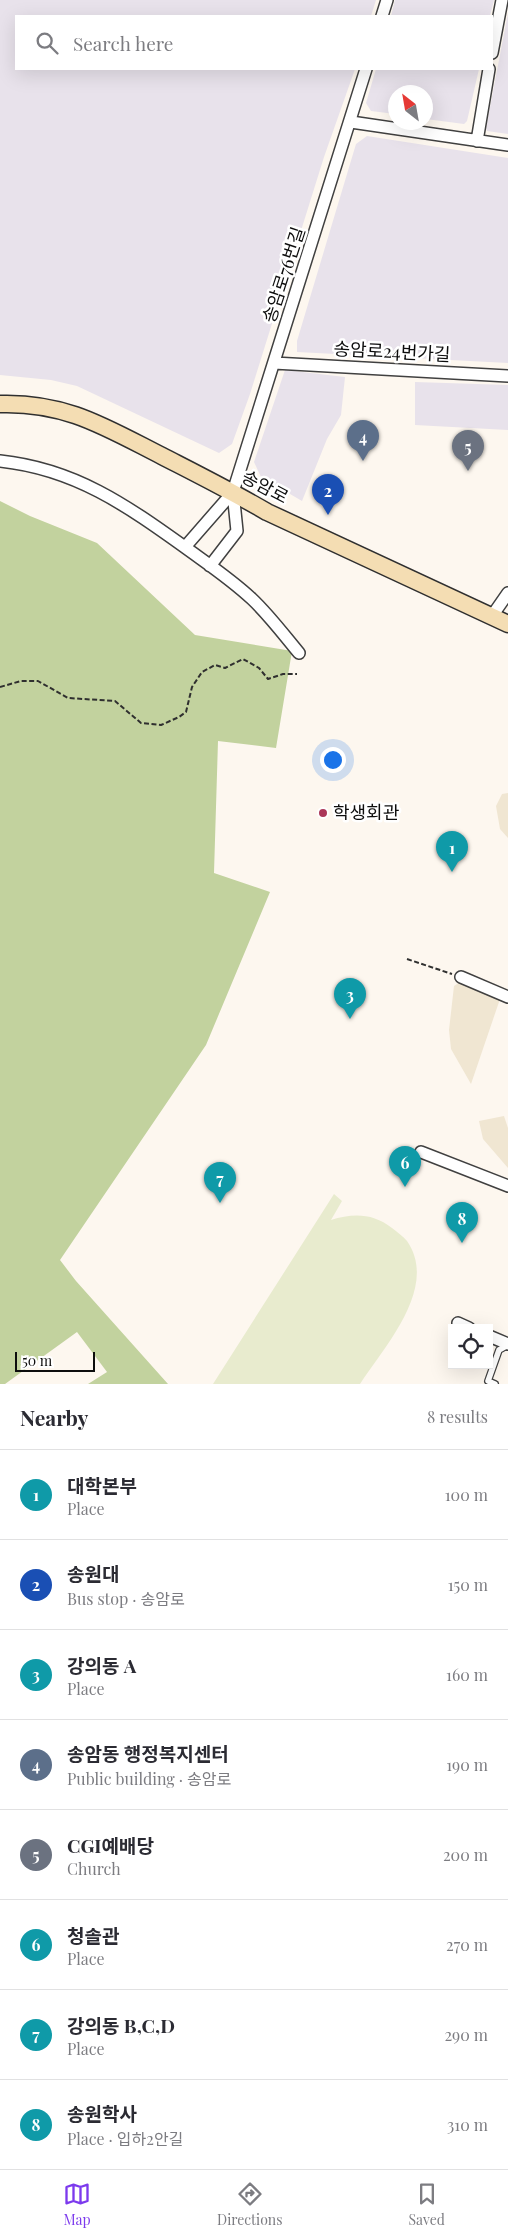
<!DOCTYPE html>
<meta charset="utf-8">
<style>
body{margin:0;font-family:"Playfair Display","Noto Sans KR",serif;background:#f2f2f3;color:#2b2b33}
.controls{position:absolute;right:15px;bottom:15px;display:grid;overflow:hidden;border-radius:0px;box-shadow:0 5px 20px #0002}
.controls button{width:45px;height:45px;display:grid;place-items:center;padding:0;border:0;border-bottom:1px solid #e1e1e2;background:#fff;color:#2b2b33;font:25px sans-serif}
.compass{position:absolute;left:388px;top:85px;width:45px;height:45px;border-radius:50%;background:#fff;box-shadow:0 5px 20px #0002;rotate:329deg}
.scale{position:absolute;left:15px;bottom:12px;width:80px;box-sizing:border-box;padding-left:5px;border:2px solid #0d0d0d;border-top:0;font-size:14px;line-height:18px;white-space:nowrap;color:#0d0d0d;-webkit-text-stroke:4px #fff;paint-order:stroke}
.you{position:absolute;left:332px;top:759px;width:18px;height:18px;margin:-12px;border:4px solid #fff;border-radius:50%;background:#1a73e8;box-shadow:0 0 0 8px #1a73e833}
.badge{display:grid;place-items:center;width:32px;height:32px;border-radius:50%;background:#7c3aed;color:#fff;font-size:16px;font-weight:700}
.pin{position:absolute;translate:-50% -41px;filter:drop-shadow(0 1px 2px #0008)}
.pin::after{content:'';position:absolute;top:26px;width:18px;height:15px;background:inherit;clip-path:polygon(0 0,100% 0,50% 100%)}
.list{margin:0;padding:0;list-style:none}
h2{display:flex;justify-content:space-between;align-items:center;height:65px;margin:0;padding:0 20px;font-size:21px}
h2 small{font-size:16px;font-weight:400;color:#7c7c81}
.list li{display:grid;grid-template-columns:32px 1fr auto;gap:15px;align-items:center;box-sizing:border-box;height:90px;padding:0 20px;border-top:1px solid #e1e1e2}
.list b{display:block;font-size:19px;white-space:nowrap}
.list p{margin:0;font-size:16px;white-space:nowrap;color:#7c7c81}
.list em{font-size:16px;font-style:normal;color:#7c7c81}
.icon{flex:none;width:28px;height:28px;fill:none;stroke:currentColor;stroke-width:2;stroke-linecap:round;stroke-linejoin:round}
.map{position:relative;flex:none;width:508px;height:1384px;overflow:hidden}
.search{position:absolute;background:#fff;box-shadow:0 5px 20px #0002;left:15px;right:15px;top:15px;height:55px;display:flex;align-items:center;gap:12px;box-sizing:border-box;padding:0 18px;border-radius:0px;color:#7c7c81;font-size:19px}
.sheet{height:785px;background:#fff}
nav{display:flex;justify-content:space-around;align-items:center;box-sizing:border-box;height:70px;border-top:1px solid #e1e1e2;background:#fff;font-size:14px;color:#7c7c81}
nav a{display:grid;justify-items:center;gap:2px}
nav .on{color:#7c3aed}
.map>svg:first-child{display:block}
</style>
<div class="map">
<svg width="508" height="1384" viewBox="0 0 508 1384">
<rect width="100%" height="100%" fill="#fdf7ef"/>
<!-- industrial -->
<path fill="#e8e2eb" d="M0,0H376L371,16H16V69H355L324,157L250,394L232,444L219,453L77,386L51,380L0,375Z
M395,0H494L490,16H391Z
M508,13V134L487,131L486,128Z
M376,69H479L467,121L464,124L426,119V92H396L395,114L371,111L366,103Z
M367,136L508,158V363L297,352V341L356,144Z
M285,370L345,377L341,415L327,439L302,501L261,477L254,462Z
M415,382L508,385V430L415,425Z"/>
<!-- farmland -->
<path fill="#f0e6d2" d="M508,793V838L500,829L496,806L502,794Z
M460,982L500,999L471,1084L451,1049L449,1030L454,986Z
M504,1116L508,1128V1168L483,1139L479,1121Z"/>
<!-- forest -->
<path fill="#c2d29e" d="M0,501L30,516L97,543L195,635L292,651L276,748L218,741L214,873L270,892L206,1045L60,1260L76,1281L168,1384H88L107,1372L77,1332L5,1384H0Z"/>
<!-- pitch -->
<path fill="#e8ebce" d="M334,1194L342,1201L331,1220C353,1213 373,1213 392,1228C397,1232 403,1236 407,1241C439,1287 385,1346 360,1384H213Z"/>
<g fill="none" stroke-linecap="round" stroke-linejoin="round">
<defs>
<path id="service" d="M495,1384L488,1381L499,1350L508,1345"/>
<path id="minor" d="M382,16L387,0
M492,53L502,0
M351,122L508,145
M477,141L489,69
M274,363L508,376
M0,461C75,469 126,505 186,548C208,564 232,580 252,599C269,615 284,635 299,653
M185,547L233,492
M210,566L237,531L233,492L366,69
M492,616L508,593
M461,977L508,997
M421,1152L508,1186
M458,1323L469,1328
M489,1336L508,1344"/>
<path id="secondary" d="M0,404C66,402 105,427 162,456C197,474 233,492 267,512L508,624"/>
</defs>
<!-- service casing -->
<use href="#service" stroke="#404040" stroke-width="8"/>
<!-- minor casing -->
<use href="#minor" stroke="#404040" stroke-width="14"/>
<!-- secondary casing -->
<use href="#secondary" stroke="#2f2f2f" stroke-width="19"/>
<!-- path -->
<path stroke="#2f2f2f" stroke-width="2" stroke-dasharray="5 2.5" stroke-linecap="butt" d="M0,687L21,681H38L68,698L115,701L141,723L161,725L179,717L186,712L192,687L202,672L215,665L225,668L243,659L259,668L268,679L283,674H297
M407,959L452,974"/>
<!-- service -->
<use href="#service" stroke="#fff" stroke-width="5.5"/>
<!-- minor -->
<use href="#minor" stroke="#fff" stroke-width="11"/>
<!-- secondary -->
<use href="#secondary" stroke="#f4ddb3" stroke-width="16"/>
</g>
<!-- markers -->
<circle fill="#ab3758" stroke="#fff" stroke-width="2" cx="323" cy="813" r="5"/>
<g text-anchor="middle" stroke-width="5" stroke-linejoin="round" paint-order="stroke">
<!-- street labels -->
<g font-size="18" fill="#0d0d0d" stroke="#fff">
<text transform="translate(284 275) rotate(-72)" y="6">송암로76번길</text>
<text transform="translate(392 352) rotate(3)" y="6">송암로24번가길</text>
<text transform="translate(265 487) rotate(28)" y="6">송암로</text>
</g>
<!-- poi labels -->
<g font-size="18" fill="#0d0d0d" stroke="#fff" text-anchor="start">
<text x="333" y="819">학생회관</text>
</g>
</g>
</svg>
<div class="controls">
<button><svg class="icon" aria-label="locate" viewBox="0 0 24 24"><circle cx="12" cy="12" r="6"/><path d="M12 2v4M12 18v4M2 12h4M18 12h4"/></svg></button>
</div>
<svg class="compass" viewBox="-18 -18 36 36"><path d="M0-13l5 13h-10z" fill="#e53935"/><path d="M0 13l5-13h-10z" fill="#7c7c81"/></svg>
<div class="scale">50 m</div>
<div class="you"></div>
<div class="pin badge" style="left:452px;top:872px;background:#0f9aa8">1</div>
<div class="pin badge" style="left:328px;top:515px;background:#1a4fb4">2</div>
<div class="pin badge" style="left:350px;top:1019px;background:#0f9aa8">3</div>
<div class="pin badge" style="left:363px;top:461px;background:#5c6f8a">4</div>
<div class="pin badge" style="left:468px;top:471px;background:#6b7280">5</div>
<div class="pin badge" style="left:405px;top:1187px;background:#0f9aa8">6</div>
<div class="pin badge" style="left:220px;top:1203px;background:#0f9aa8">7</div>
<div class="pin badge" style="left:462px;top:1243px;background:#0f9aa8">8</div>
<div class="search"><svg class="icon" aria-label="search" viewBox="0 0 24 24"><circle cx="10" cy="10" r="6"/><path d="M15 15l6 6"/></svg>Search here</div>
</div>
<section class="sheet">
<h2>Nearby<small>8 results</small></h2>
<ul class="list">
<li><span class="badge" style="background:#0f9aa8">1</span><div><b>대학본부</b><p>Place</p></div><em>100 m</em></li>
<li><span class="badge" style="background:#1a4fb4">2</span><div><b>송원대</b><p>Bus stop · 송암로</p></div><em>150 m</em></li>
<li><span class="badge" style="background:#0f9aa8">3</span><div><b>강의동 A</b><p>Place</p></div><em>160 m</em></li>
<li><span class="badge" style="background:#5c6f8a">4</span><div><b>송암동 행정복지센터</b><p>Public building · 송암로</p></div><em>190 m</em></li>
<li><span class="badge" style="background:#6b7280">5</span><div><b>CGI예배당</b><p>Church</p></div><em>200 m</em></li>
<li><span class="badge" style="background:#0f9aa8">6</span><div><b>청솔관</b><p>Place</p></div><em>270 m</em></li>
<li><span class="badge" style="background:#0f9aa8">7</span><div><b>강의동 B,C,D</b><p>Place</p></div><em>290 m</em></li>
<li><span class="badge" style="background:#0f9aa8">8</span><div><b>송원학사</b><p>Place · 입하2안길</p></div><em>310 m</em></li>
</ul>
</section>
<nav>
<a class="on"><svg class="icon" aria-label="map" viewBox="0 0 24 24"><path d="M3 6l6-2 6 2 6-2v14l-6 2-6-2-6 2zM9 4v14M15 6v14"/></svg>Map</a>
<a><svg class="icon" aria-label="directions" viewBox="0 0 24 24"><path d="M12 3l9 9-9 9-9-9zM9 14v-3h6M13 9l2 2-2 2"/></svg>Directions</a>
<a><svg class="icon" aria-label="saved" viewBox="0 0 24 24"><path d="M7 4h10v16l-5-4-5 4z"/></svg>Saved</a>
</nav>
